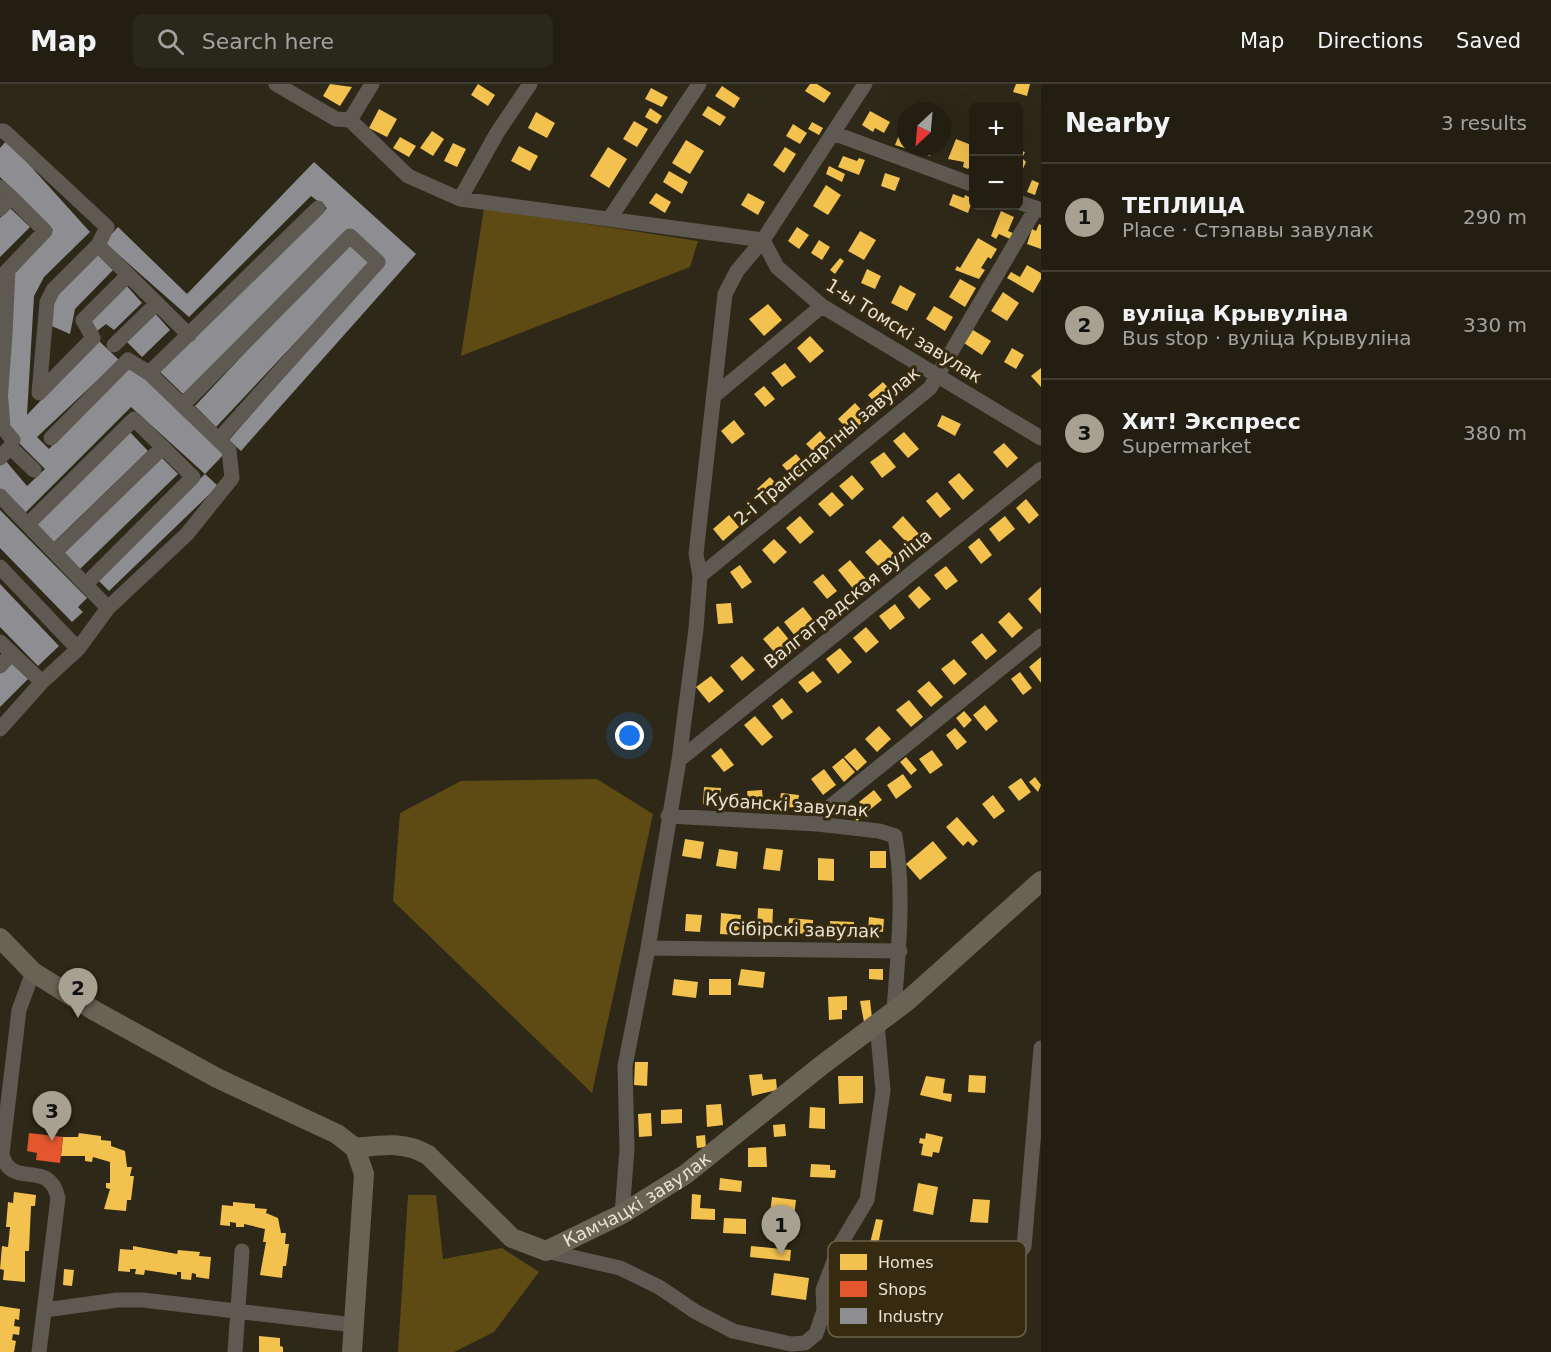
<!DOCTYPE html>
<meta charset="utf-8">
<style>
body{margin:0;font-family:"DejaVu Sans",sans-serif;background:#2a271b;color:#f1f3f6}
.controls{position:absolute;right:18px;top:18px;display:grid;overflow:hidden;border-radius:9px;box-shadow:0 6px 24px #0002}
.controls button{width:54px;height:54px;display:grid;place-items:center;padding:0;border:0;border-bottom:2px solid #3f3c32;background:#221e12;color:#f1f3f6;font:30px sans-serif}
.compass{position:absolute;left:897px;top:18px;width:54px;height:54px;border-radius:50%;background:#221e12;box-shadow:0 6px 24px #0002;rotate:206deg}
.you{position:absolute;left:630px;top:652px;width:21px;height:21px;margin:-15px;border:4px solid #fff;border-radius:50%;background:#1a73e8;box-shadow:0 0 0 9px #1a73e833}
.badge{display:grid;place-items:center;width:39px;height:39px;border-radius:50%;background:#a8a191;color:#111;font-size:20px;font-weight:700}
.pin{position:absolute;translate:-50% -50px;filter:drop-shadow(0 2px 3px #0008)}
.pin::after{content:'';position:absolute;top:32px;width:21px;height:18px;background:inherit;clip-path:polygon(0 0,100% 0,50% 100%)}
.list{margin:0;padding:0;list-style:none}
h2{display:flex;justify-content:space-between;align-items:center;height:78px;margin:0;padding:0 24px;font-size:26px}
h2 small{font-size:20px;font-weight:400;color:#a2a29f}
.list li{display:grid;grid-template-columns:39px 1fr auto;gap:18px;align-items:center;box-sizing:border-box;height:108px;padding:0 24px;border-top:2px solid #3f3c32}
.list b{display:block;font-size:22px;white-space:nowrap}
.list p{margin:0;font-size:20px;white-space:nowrap;color:#a2a29f}
.list em{font-size:20px;font-style:normal;color:#a2a29f}
.icon{flex:none;width:33px;height:33px;fill:none;stroke:currentColor;stroke-width:2;stroke-linecap:round;stroke-linejoin:round}
.map{position:relative;flex:none;width:1041px;height:1268px;overflow:hidden}
header{display:flex;align-items:center;gap:36px;box-sizing:border-box;height:84px;padding:0 30px;background:#221e12;border-bottom:2px solid #3f3c32}
header strong{font-size:28px}
nav{display:flex;gap:33px;margin-inline-start:auto;font-size:21px}
.search{width:420px;height:54px;background:#2a271b;display:flex;align-items:center;gap:15px;box-sizing:border-box;padding:0 21px;border-radius:9px;color:#a2a29f;font-size:22px}
main{display:flex}
aside{flex:1;background:#221e12}
.map>svg:first-child{display:block}
</style>
<header>
<strong>Map</strong>
<div class="search"><svg class="icon" aria-label="search" viewBox="0 0 24 24"><circle cx="10" cy="10" r="6"/><path d="M15 15l6 6"/></svg>Search here</div>
<nav><a>Map</a><a>Directions</a><a>Saved</a></nav>
</header>
<main>
<div class="map">
<svg width="1041" height="1268" viewBox="0 0 1041 1268">
<rect width="100%" height="100%" fill="#2e2818"/>
<!-- green -->
<path fill="#5e4a13" d="M484,124L698,157L690,183L461,272Z
M597,695L653,730L592,1009L393,817L400,729L461,697Z
M408,1111H436L443,1175L502,1164L539,1188L494,1248L454,1268H398Z"/>
<!-- homes -->
<path fill="#f2c14e" d="M330,0L352,3L340,22L323,12Z
M478,0L495,11L488,22L471,11Z
M810,0H817L831,9L824,19L805,7Z
M1016,0H1030L1027,12L1013,8Z
M722,2L740,14L734,24L715,12Z
M651,4L668,13L662,23L645,15Z
M708,22L726,33L720,42L702,31Z
M650,24L662,32L657,40L645,33Z
M379,25L397,35L387,53L369,44Z
M870,27L890,38L884,49L875,44L873,48L862,41Z
M536,28L555,39L547,54L528,44Z
M634,37L648,45L637,63L623,55Z
M812,38L823,44L819,51L808,45Z
M793,40L807,49L800,60L786,52Z
M901,46L906,48V63H934L930,72L895,61Z
M432,47L444,55L433,72L420,64Z
M400,53L416,62L409,73L393,64Z
M956,55L974,62V76L968,85L963,83L964,78L948,75Z
M686,56L704,67L690,90L672,79Z
M453,59L466,65L457,83L444,77Z
M519,62L538,72L530,87L511,77Z
M608,63L627,75L609,104L590,92Z
M785,63L796,70L784,89L773,81Z
M1018,66L1025,68L1022,74L1026,78L1022,87L1018,86Z
M843,72L857,77L859,74L865,76L859,91L838,83Z
M829,82L845,90L842,98L826,90Z
M669,87L688,98L682,110L663,98Z
M885,89L900,94L895,107L881,102Z
M1032,96L1039,99L1035,111L1027,108Z
M826,101L841,111L828,131L813,122Z
M656,109L671,118L665,129L649,119Z
M748,109L765,118L758,131L741,121Z
M953,110L964,114L965,111L973,115L968,129L949,121Z
M1001,127L1014,133L1008,147L1013,149L1010,155L999,150L996,155L991,152Z
M1039,140L1041,141V165L1027,160L1032,145L1036,147Z
M797,143L809,151L799,165L788,157Z
M860,147L876,156L864,176L848,167Z
M978,154L997,165L991,175L988,173L981,184L985,186L979,195L955,186L957,182L960,184Z
M819,156L830,163L822,176L811,169Z
M840,174L844,177L835,190L830,186Z
M1027,181L1041,189V195L1033,209L1007,194L1011,188L1020,193Z
M867,185L881,192L875,205L861,199Z
M960,195L976,204L965,223L949,213Z
M900,201L916,210L907,227L891,219Z
M1003,208L1019,219L1007,237L991,227Z
M768,220L782,236L764,252L749,235Z
M934,222L953,233L945,247L926,235Z
M973,246L991,257L982,271L964,259Z
M810,252L824,267L810,279L797,264Z
M1012,264L1024,271L1016,285L1004,278Z
M785,279L796,293L782,303L771,289Z
M1041,284V303L1031,292Z
M883,298L896,313L882,326L868,311Z
M764,302L775,315L765,323L754,310Z
M855,319L868,333L851,349L838,335Z
M942,331L961,340L955,352L937,342Z
M734,336L745,350L732,360L721,347Z
M820,347L835,364L822,376L806,360Z
M904,348L919,365L908,374L893,357Z
M1004,359L1018,374L1007,384L993,368Z
M884,368L896,383L882,394L870,378Z
M796,370L809,385L795,396L782,381Z
M959,389L974,406L963,416L948,398Z
M852,391L864,405L852,416L839,402Z
M770,393L783,407L769,419L757,405Z
M832,408L844,421L830,433L818,420Z
M937,408L951,425L940,434L926,417Z
M1026,415L1039,431L1029,440L1016,424Z
M729,431L739,443L723,457L713,445Z
M800,432L814,448L800,460L786,444Z
M903,432L919,450L908,460L892,443Z
M1005,432L1015,445L999,458L989,445Z
M979,454L992,471L981,480L968,463Z
M774,455L787,468L774,480L762,466Z
M880,455L896,472L881,485L865,468Z
M850,476L867,496L855,507L838,486Z
M740,481L752,498L742,505L730,488Z
M946,482L958,497L946,506L934,491Z
M823,490L837,507L827,515L813,498Z
M919,502L931,515L919,525L908,512Z
M1041,503V530L1028,515Z
M731,519L733,539L718,540L716,520Z
M895,520L905,534L890,546L879,532Z
M803,523L814,537L795,552L784,538Z
M1009,528L1023,544L1012,554L998,538Z
M778,542L791,558L776,570L763,555Z
M866,543L879,558L866,569L853,554Z
M982,549L997,567L986,576L971,558Z
M840,564L852,578L838,590L826,575Z
M742,572L755,586L742,597L730,582Z
M1041,573V599L1029,583Z
M954,575L967,590L954,601L941,585Z
M813,587L822,598L807,609L798,598Z
M1020,588L1032,604L1023,611L1011,595Z
M711,592L724,607L709,619L696,603Z
M929,597L943,613L931,623L917,607Z
M782,614L793,628L782,636L772,622Z
M909,616L923,633L911,643L896,626Z
M985,621L998,637L986,647L973,631Z
M964,627L972,636L964,644L956,634Z
M755,632L773,653L762,662L744,641Z
M879,642L891,655L877,668L865,655Z
M955,644L967,658L957,666L946,651Z
M721,664L734,681L724,688L711,672Z
M855,664L867,678L857,687L844,673Z
M932,666L943,681L930,690L919,675Z
M906,673L917,686L911,691L900,678Z
M843,674L855,688L844,698L832,683Z
M824,685L836,701L823,711L811,695Z
M903,690L912,703L896,715L887,701Z
M1035,693L1041,701L1038,708L1029,698Z
M1021,694L1031,708L1019,717L1008,703Z
M704,703L721,704L720,721L703,720Z
M762,706L764,726L749,727L747,707Z
M874,706L882,716L867,728L859,718Z
M781,709L799,711L797,724L779,722Z
M993,711L1005,727L994,735L982,720Z
M852,720L863,732L857,737L846,725Z
M957,733L978,757L973,762L968,757L963,762L946,743Z
M685,755L704,758L701,775L682,772Z
M933,757L947,774L920,796L906,780Z
M766,764L783,766L780,787L763,785Z
M719,765L738,768L736,785L716,782Z
M870,767H886V784H870Z
M818,774L834,775V797L818,796Z
M758,824L773,825L772,849H757Z
M721,829L741,831L740,851L720,850Z
M686,830L702,831L700,848L685,847Z
M869,833L884,835L883,848L868,847Z
M789,834L813,836L812,850L788,849Z
M830,837L854,838L853,851L829,850Z
M741,885L765,888L763,904L738,901Z
M869,885H883V896L869,895Z
M674,895L698,898L696,914L672,911Z
M709,895H731V911H709Z
M847,912V926H842V935L829,936L828,913Z
M870,916L872,934L864,938L860,917Z
M635,978H648L647,1002L634,1001Z
M762,990L763,996L776,995L777,1006L752,1012L749,991Z
M969,991L986,992L985,1009L968,1008Z
M838,992H863V1019L839,1020Z
M926,992L945,995L943,1009L952,1010L951,1018L920,1011Z
M721,1020L723,1041L707,1043L706,1021Z
M810,1023L825,1024V1045L809,1044Z
M682,1025V1039L661,1040V1026Z
M651,1029L652,1052L639,1053L638,1030Z
M785,1040L786,1052L774,1053L773,1041Z
M79,1049L101,1052V1056L111,1057V1062L125,1067L127,1083H132L130,1092H134L131,1116H127L126,1127L104,1125L110,1105L106,1104V1099H110V1078L93,1073L92,1078L85,1077V1072H61L63,1053H78Z
M926,1049L943,1053L939,1069L933,1068L932,1073L921,1071L923,1060L919,1059L920,1054L925,1055Z
M705,1051L706,1063L697,1064L696,1052Z
M766,1063L767,1083H748V1064Z
M811,1080L830,1081V1086H836L835,1094L810,1093Z
M720,1094L742,1097L741,1108L719,1106Z
M918,1099L938,1103L933,1131L913,1127Z
M14,1108L36,1111L35,1122H31L29,1167H25V1198L3,1196L4,1186L0,1185L2,1162L8,1163L10,1143H6L8,1118L13,1119Z
M692,1110L701,1111L700,1124L715,1125V1136L691,1135Z
M772,1113L796,1116L794,1133L770,1129Z
M973,1115L990,1116L988,1139L970,1138Z
M233,1118L255,1120V1124L267,1125L266,1129L278,1134L281,1149H286L285,1160H289L286,1182H283L282,1194L260,1191L266,1158H263L265,1145L244,1140V1143H236V1139L230,1138V1142L220,1141L222,1121L233,1122Z
M724,1134L746,1135V1150L723,1149Z
M876,1135L883,1136L878,1161L870,1159Z
M133,1162L177,1170L178,1166L200,1168L199,1172L211,1173L209,1195L196,1193V1190L192,1189L191,1196L181,1195V1188H177V1191L145,1186L144,1191L135,1190L136,1185H130V1188L118,1187L120,1165L133,1166Z
M751,1162L791,1166L790,1177L750,1173Z
M64,1185L74,1186L72,1202L63,1201Z
M774,1189L809,1194L806,1216L771,1211Z
M0,1222L20,1225L19,1236L15,1235L14,1242L20,1243L19,1251L13,1250L12,1256L16,1257L14,1268H0Z
M259,1252L280,1254V1262L283,1263V1268H259Z"/>
<!-- shops -->
<path fill="#e4572e" d="M29,1049L63,1053L60,1079L36,1076L37,1069L27,1067Z"/>
<!-- industry -->
<path fill="#8d8d92" d="M7,56L90,148L44,193L34,212L27,331L98,256L119,276L37,353L49,365L128,284L152,300L226,368L205,390L131,323L24,430L0,405V381L5,376L27,402L45,385L5,345L14,183L53,146L0,93V64Z
M314,78L416,170L241,367L229,356L385,177L349,145L183,310L159,287L327,124L311,112L189,233L104,158L118,143L187,210Z
M10,124L30,143L0,173V134Z
M350,157L372,177L216,343L195,322Z
M95,168L113,186L75,225L70,250L47,240L55,210Z
M126,201L142,219L114,246L106,240L97,247L89,237Z
M153,227L170,246L142,273L124,255Z
M130,348L148,367L54,458L36,440Z
M162,374L178,390L80,485L64,469Z
M205,390L218,402L109,507L97,495Z
M0,426L87,514L78,523L83,528L72,538L0,464Z
M0,500L59,562L38,582L0,543Z
M10,578L28,595L0,623V588Z"/>
<g fill="none" stroke-linecap="round" stroke-linejoin="round">
<!-- minor -->
<path stroke="#5e5a51" stroke-width="15" d="M276,0L336,35L350,36
M350,36L408,92L460,115L763,156
M350,36L372,0
M0,47H4L107,143L98,161
M833,49L974,101
M0,103L11,113
M460,115L497,49L530,0
M1018,118L1041,126
M0,125L11,113L45,147L8,186
M610,134L699,0
M763,156L777,183L822,222L1041,354
M128,191L83,236L93,254L39,309L47,218L53,206L98,161L189,251
M0,194L8,186L5,250
M0,255L5,250L0,318
M114,261L157,219
M149,289L318,124
M714,312L822,222
M1,317L3,344L13,356L10,363
M183,321L350,152L378,178L219,355
M0,374L10,363L34,386
M0,412L108,524
M28,440L134,335L193,393L86,500
M55,468L163,363
M0,483L78,565
M700,492L930,304L1036,124
M0,558L42,598
M0,582L12,569
M0,645L42,598L78,565L108,524L187,450L232,394L229,366L149,289L128,276L51,354
M679,676L1041,385
M668,732L817,740L879,747L895,752C905,810 898,868 894,926
M817,740L827,725L1041,552
M648,864L900,867
M33,888L19,926L2,1070C11,1107 49,1073 58,1114L39,1268
M622,1130L627,1065L625,982L648,864L679,676L696,545L700,492L696,470L725,210L737,187L763,156L865,0
M546,1167L620,1184L659,1203L696,1228L733,1247L791,1260L805,1259L816,1250L824,1226L823,1206L840,1161L867,1116L883,1007L877,939
M45,1226L117,1216H143L354,1241
M824,1226L857,1206L869,1183L882,1172L995,1180L1011,1177L1024,1163L1041,964
M235,1268L242,1167"/>
<!-- major -->
<g stroke="#686355" stroke-width="20">
<path d="M0,854L33,888L95,927L217,994L337,1050L355,1064L364,1090L352,1268"/>
<path id="s1" d="M355,1064C382,1061 404,1057 428,1071L512,1154L546,1167L622,1130L686,1090L822,981L906,918L1041,797"/>
</g>
</g>
<g text-anchor="middle" stroke-width="6" stroke-linejoin="round" paint-order="stroke">
<!-- street labels -->
<g font-size="18" fill="#e9e2d2" stroke="#362b10">
<text transform="translate(904 247) rotate(32)" y="6">1-ы Томскі завулак</text>
<text transform="translate(827 362) rotate(-40)" y="6">2-і Транспартны завулак</text>
<text transform="translate(848 515) rotate(-39)" y="6">Валгаградская вуліца</text>
<text transform="translate(787 721) rotate(4)" y="6">Кубанскі завулак</text>
<text transform="translate(804 846) rotate(1)" y="6">Сібірскі завулак</text>
<text dy="6" stroke="none"><textPath href="#s1" startOffset="334">Камчацкі завулак</textPath></text>
</g>
</g>
<!-- legend -->
<rect x="828" y="1157" width="198" height="96" rx="9" fill="#362b10" stroke="#6c624a" stroke-width="1.5"/>
<rect x="840" y="1170" width="27" height="16" fill="#f2c14e"/>
<rect x="840" y="1197" width="27" height="16" fill="#e4572e"/>
<rect x="840" y="1224" width="27" height="16" fill="#8d8d92"/>
<g font-size="16" fill="#e9e2d2">
<text x="878" y="1184">Homes</text>
<text x="878" y="1211">Shops</text>
<text x="878" y="1238">Industry</text>
</g>
</svg>
<div class="controls">
<button>+</button>
<button>−</button>
</div>
<svg class="compass" viewBox="-18 -18 36 36"><path d="M0-13l5 13h-10z" fill="#e53935"/><path d="M0 13l5-13h-10z" fill="#a2a29f"/></svg>
<div class="you"></div>
<div class="pin badge" style="left:781px;top:1171px">1</div>
<div class="pin badge" style="left:78px;top:934px">2</div>
<div class="pin badge" style="left:52px;top:1057px">3</div>
</div>
<aside>
<h2>Nearby<small>3 results</small></h2>
<ul class="list">
<li><span class="badge">1</span><div><b>ТЕПЛИЦА</b><p>Place · Стэпавы завулак</p></div><em>290 m</em></li>
<li><span class="badge">2</span><div><b>вуліца Крывуліна</b><p>Bus stop · вуліца Крывуліна</p></div><em>330 m</em></li>
<li><span class="badge">3</span><div><b>Хит! Экспресс</b><p>Supermarket</p></div><em>380 m</em></li>
</ul>
</aside>
</main>
